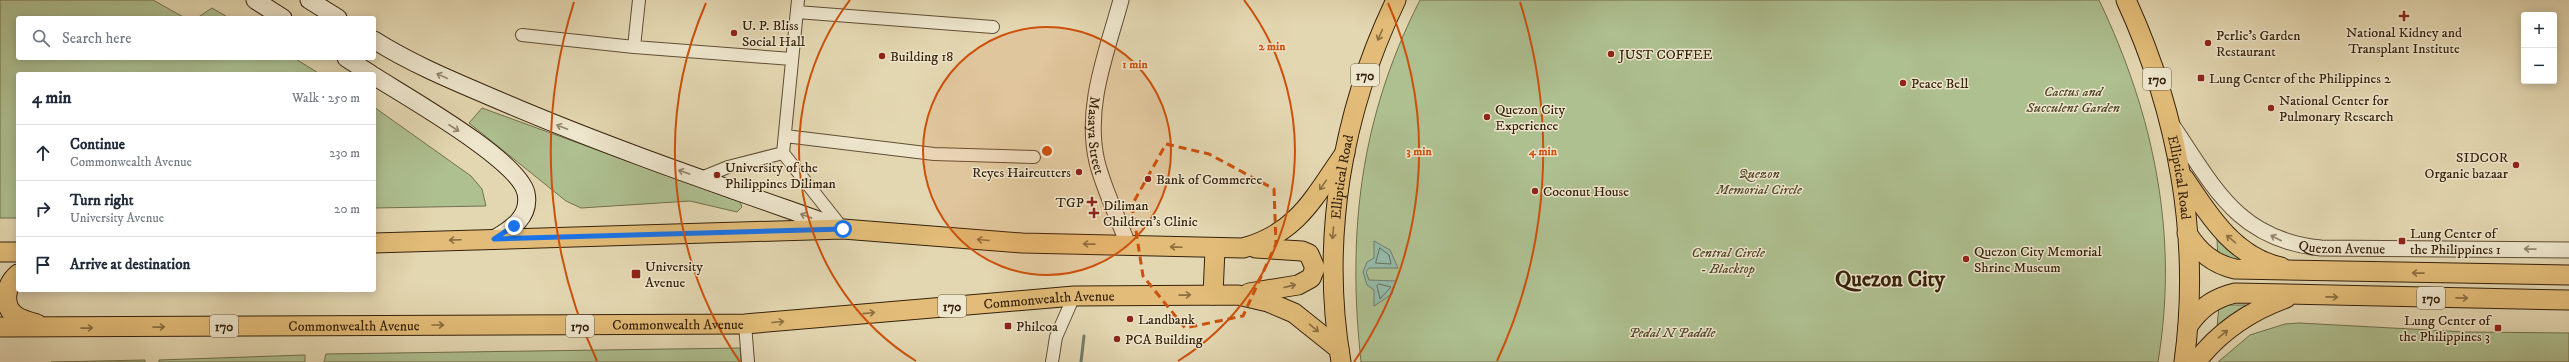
<!DOCTYPE html>
<meta charset="utf-8">
<style>
body{margin:0;font-family:"IM FELL DW Pica",serif;background:#f6f6f7;color:#1f2937}
.controls{position:absolute;right:12px;top:12px;display:grid;overflow:hidden;border-radius:4px;box-shadow:0 2px 10px #0003}
.controls button{width:36px;height:36px;display:grid;place-items:center;padding:0;border:0;border-bottom:1px solid #e0e1e3;background:#fff;color:#1f2937;font:20px sans-serif}
.stop{position:absolute;width:12px;height:12px;margin:-9px;border:3px solid #1a73e8;border-radius:50%;background:#fff}
.stop.end{background:#1a73e8;border-color:#fff;box-shadow:0 1px 4px #0008}
.list{margin:0;padding:0;list-style:none}
h2{display:flex;justify-content:space-between;align-items:center;height:52px;margin:0;padding:0 16px;font-size:17px}
h2 small{font-size:13px;font-weight:400;color:#747a83}
.list li{display:grid;grid-template-columns:26px 1fr auto;gap:12px;align-items:center;box-sizing:border-box;height:56px;padding:0 16px;border-top:1px solid #e0e1e3}
.list b{display:block;font-size:15px;white-space:nowrap}
.list p{margin:0;font-size:13px;white-space:nowrap;color:#747a83}
.list em{font-size:13px;font-style:normal;color:#747a83}
.icon{flex:none;width:22px;height:22px;fill:none;stroke:currentColor;stroke-width:2;stroke-linecap:round;stroke-linejoin:round}
.map{position:relative;flex:none;width:2569px;height:362px;overflow:hidden}
.search{position:absolute;background:#fff;box-shadow:0 2px 10px #0003;left:16px;top:16px;width:360px;height:44px;display:flex;align-items:center;gap:10px;box-sizing:border-box;padding:0 14px;border-radius:4px;color:#747a83;font-size:15px}
.panel{position:absolute;background:#fff;box-shadow:0 2px 10px #0003;left:16px;top:72px;width:360px;height:220px;border-radius:4px}
.map>svg:first-child{display:block}
</style>
<div class="map">
<svg width="2569" height="362" viewBox="0 0 2569 362">
<rect width="100%" height="100%" fill="#e3d7b1"/>
<filter id="stains"><feTurbulence type="fractalNoise" baseFrequency=".005" numOctaves="4"/><feColorMatrix values="0 0 0 0 .2 0 0 0 0 .09 0 0 0 0 .02 0 0 0 .5 -.17"/></filter>
<radialGradient id="worn" r=".72"><stop offset=".6" stop-color="#630" stop-opacity="0"/><stop offset="1" stop-color="#630" stop-opacity=".3"/></radialGradient>
<!-- green -->
<path fill="#aebf90" stroke="#72704d" d="M0,0H153L185,18H18V58H294L320,74H18V218H0Z
M1420,0H2099C2154,115 2179,235 2158,362H1361C1347,232 1360,118 1420,0Z
M212,8L229,18H197Z
M374,107L471,176L482,189L486,206L374,208Z
M482,108L740,202L742,207L737,212L690,201L581,208L566,201L469,123Z
M2217,239L2246,260H2218Z
M2219,305H2246L2217,328Z
M2299,323L2466,332L2569,333V362H2218L2250,335L2285,324Z
M740,348L741,362H324L326,354Z
M305,355V362H159V360Z
M145,360V362H51Z"/>
<!-- water -->
<path fill="#95baaa" stroke="#6f7d6a" d="M1374,241L1390,250L1398,268H1369L1366,272L1369,280L1396,281L1392,294L1374,306V290L1367,285L1363,272L1367,262L1374,258Z"/>
<g fill="none" stroke-linecap="round" stroke-linejoin="round">
<!-- shore -->
<path stroke="#666e5a" stroke-width="1" d="M1380,248L1389,255L1391,264L1376,263Z
M1379,284L1391,287L1380,299L1377,286Z"/>
<!-- stream -->
<path stroke="#6f7d6a" stroke-width="3" d="M1081,362L1084,336"/>
<defs>
<path id="minor" d="M798,0L783,153L843,229
M797,12L993,27
M522,35L634,47L792,59
M634,47L639,0
M785,136L934,154L1034,157
M701,178L728,167L783,153
M745,324L748,362
M1052,362L1056,337L1074,296"/>
<g id="tertiary">
<path id="s1" d="M1121,0C1107,52 1084,107 1097,162C1104,190 1118,217 1128,245"/>
<path id="s2" d="M2172,125C2214,187 2238,240 2321,248L2569,250"/>
</g>
<path id="secondary" d="M255,0L283,18
M309,0L338,18
M374,40C415,66 461,84 505,103C615,150 728,188 841,228
M346,58L371,74
M374,76C405,96 519,160 526,193C531,217 511,229 494,239"/>
<g id="primary">
<path id="s3" d="M2126,0C2178,113 2201,238 2184,362"/>
<path d="M2184,178C2208,214 2234,257 2281,267"/>
<path d="M2187,233C2199,252 2213,264 2235,269L2569,275"/>
<path d="M374,243L843,229L1022,243L1243,248C1298,233 1314,197 1345,153"/>
<path d="M0,252H18"/>
<path d="M18,274C6,284 1,306 16,316C22,320 30,322 37,324"/>
<path d="M1249,293L1298,285L1311,278L1315,268L1309,254L1302,251L1256,248"/>
<path d="M1213,295L1215,249"/>
<path d="M2188,326C2200,308 2214,298 2235,293L2569,300"/>
<path id="s4" d="M0,327L745,324L1074,296L1238,295L1268,302L1294,313L1339,349"/>
<path id="s5" d="M1341,362C1320,239 1342,112 1396,0"/>
<path d="M2196,362C2219,332 2250,311 2286,298"/>
</g>
</defs>
<!-- minor casing -->
<use href="#minor" stroke="#614e34" stroke-width="14"/>
<!-- tertiary casing -->
<use href="#tertiary" stroke="#614e34" stroke-width="17"/>
<!-- secondary casing -->
<use href="#secondary" stroke="#36210a" stroke-width="19"/>
<!-- primary casing -->
<use href="#primary" stroke="#36210a" stroke-width="21"/>
<!-- minor -->
<use href="#minor" stroke="#ede5cc" stroke-width="12"/>
<!-- tertiary -->
<use href="#tertiary" stroke="#ede5cc" stroke-width="15"/>
<!-- secondary -->
<use href="#secondary" stroke="#ede5cc" stroke-width="17"/>
<!-- primary -->
<use href="#primary" stroke="#e2bc78" stroke-width="19"/>
</g>
<!-- one-way arrows -->
<defs><path id="oneway-shaft" d="M-6 0H5M1.5-3L5.5 0L1.5 3" fill="none" stroke-width="1.6" stroke-linecap="round" stroke-linejoin="round"/></defs>
<g stroke="#8c6e41">
<use href="#oneway-shaft" transform="translate(1380 35) rotate(113)"/>
<use href="#oneway-shaft" transform="translate(1323 185) rotate(125)"/>
<use href="#oneway-shaft" transform="translate(1333 233) rotate(95)"/>
<use href="#oneway-shaft" transform="translate(2231 239) rotate(-140)"/>
<use href="#oneway-shaft" transform="translate(455 240) rotate(178)"/>
<use href="#oneway-shaft" transform="translate(983 240) rotate(-175)"/>
<use href="#oneway-shaft" transform="translate(1089 244) rotate(-179)"/>
<use href="#oneway-shaft" transform="translate(1176 247) rotate(-178)"/>
<use href="#oneway-shaft" transform="translate(2418 273) rotate(-179)"/>
<use href="#oneway-shaft" transform="translate(1290 286) rotate(-13)"/>
<use href="#oneway-shaft" transform="translate(1185 295) rotate(-1)"/>
<use href="#oneway-shaft" transform="translate(2332 297) rotate(1)"/>
<use href="#oneway-shaft" transform="translate(2462 298) rotate(1)"/>
<use href="#oneway-shaft" transform="translate(869 313) rotate(-6)"/>
<use href="#oneway-shaft" transform="translate(778 322) rotate(-5)"/>
<use href="#oneway-shaft" transform="translate(438 325)"/>
<use href="#oneway-shaft" transform="translate(159 327) rotate(-1)"/>
<use href="#oneway-shaft" transform="translate(87 328) rotate(-1)"/>
<use href="#oneway-shaft" transform="translate(1314 328) rotate(40)"/>
<use href="#oneway-shaft" transform="translate(2223 334) rotate(-39)"/>
</g>
<g stroke="#92836b">
<use href="#oneway-shaft" transform="translate(442 76) rotate(-155)"/>
<use href="#oneway-shaft" transform="translate(562 127) rotate(-159)"/>
<use href="#oneway-shaft" transform="translate(454 128) rotate(33)"/>
<use href="#oneway-shaft" transform="translate(684 172) rotate(-161)"/>
<use href="#oneway-shaft" transform="translate(806 216) rotate(-160)"/>
<use href="#oneway-shaft" transform="translate(2276 238) rotate(-153)"/>
<use href="#oneway-shaft" transform="translate(2530 249) rotate(-179)"/>
</g>
<g fill="none" stroke-linecap="round" stroke-linejoin="round">
<!-- route -->
<path stroke="#1a73e8" stroke-width="5" d="M514,226L494,239L843,229"/>
</g>
<!-- marked area -->
<path fill="none" stroke="#cd510c" stroke-width="3" stroke-dasharray="8 5" stroke-linejoin="round" d="M1166,144L1209,154L1274,189L1276,244L1243,316L1185,328L1143,276L1132,205Z"/>
<!-- distance rings -->
<circle cx="1047" cy="151" r="124" fill="#cd510c" fill-opacity=".12"/>
<g fill="none" stroke="#cd510c" stroke-width="2">
<circle cx="1047" cy="151" r="124"/>
<path d="M916 361A248 248 0 0 1 850 0M1244 0A248 248 0 0 1 1178 361"/>
<path d="M740 362A372 372 0 0 1 706 3M1388 3A372 372 0 0 1 1354 362"/>
<path d="M597 361A496 496 0 0 1 574 2M1520 2A496 496 0 0 1 1497 361"/>
</g>
<!-- markers -->
<g fill="#8f2418" stroke="#ede5cc" stroke-width="1.5">
<path d="M2402 10h4v4h4v4h-4v4h-4v-4h-4v-4h4z"/>
<circle cx="734" cy="33" r="4"/>
<circle cx="2208" cy="43" r="4"/>
<circle cx="1611" cy="54" r="4"/>
<circle cx="882" cy="56" r="4"/>
<rect x="2197" y="74" width="8" height="8" rx="2"/>
<circle cx="1903" cy="83" r="4"/>
<circle cx="2271" cy="108" r="4"/>
<circle cx="1487" cy="117" r="4"/>
<circle cx="2516" cy="165" r="4"/>
<circle cx="1079" cy="172" r="4"/>
<circle cx="717" cy="175" r="4"/>
<circle cx="1148" cy="179" r="4"/>
<circle cx="1535" cy="191" r="4"/>
<path d="M1090 196h4v4h4v4h-4v4h-4v-4h-4v-4h4z"/>
<path d="M1092 207h4v4h4v4h-4v4h-4v-4h-4v-4h4z"/>
<rect x="2398" y="237" width="8" height="8" rx="2"/>
<circle cx="1966" cy="259" r="4"/>
<rect x="631" y="269" width="10" height="10" rx="2"/>
<circle cx="1130" cy="319" r="4"/>
<rect x="1004" y="322" width="8" height="8" rx="2"/>
<rect x="2494" y="324" width="8" height="8" rx="2"/>
<circle cx="1117" cy="339" r="4"/>
</g>
<g text-anchor="middle" stroke-width="3" stroke-linejoin="round" paint-order="stroke">
<!-- shield labels -->
<g fill="#ede5cc" stroke="#6d5c44" stroke-width="1">
<rect x="1351" y="64" width="28" height="22" rx="3"/>
<rect x="2143" y="68" width="28" height="22" rx="3"/>
<rect x="2417" y="287" width="28" height="22" rx="3"/>
<rect x="938" y="295" width="28" height="22" rx="3"/>
<rect x="210" y="315" width="28" height="22" rx="3"/>
<rect x="566" y="315" width="28" height="22" rx="3"/>
</g>
<g font-size="13" font-weight="bold" fill="#36210a">
<text x="1365" y="80">170</text>
<text x="2157" y="84">170</text>
<text x="2431" y="303">170</text>
<text x="952" y="311">170</text>
<text x="224" y="331">170</text>
<text x="580" y="331">170</text>
</g>
<!-- poi labels -->
<g font-size="14" fill="#36210a" stroke="#ede5cc" text-anchor="start">
<text x="742" y="30">U. P. Bliss<tspan x="742" dy="16">Social Hall</tspan></text>
<text x="2404" y="37" text-anchor="middle">National Kidney and<tspan x="2404" dy="16">Transplant Institute</tspan></text>
<text x="2216" y="40">Perlie's Garden<tspan x="2216" dy="16">Restaurant</tspan></text>
<text x="1619" y="59">JUST COFFEE</text>
<text x="890" y="61">Building 18</text>
<text x="2209" y="83">Lung Center of the Philippines 2</text>
<text x="1911" y="88">Peace Bell</text>
<text x="2279" y="105">National Center for<tspan x="2279" dy="16">Pulmonary Research</tspan></text>
<text x="1495" y="114">Quezon City<tspan x="1495" dy="16">Experience</tspan></text>
<text x="2508" y="162" text-anchor="end">SIDCOR<tspan x="2508" dy="16">Organic bazaar</tspan></text>
<text x="725" y="172">University of the<tspan x="725" dy="16">Philippines Diliman</tspan></text>
<text x="1071" y="177" text-anchor="end">Reyes Haircutters</text>
<text x="1156" y="184">Bank of Commerce</text>
<text x="1543" y="196">Coconut House</text>
<text x="1084" y="207" text-anchor="end">TGP</text>
<text x="1103" y="210">Diliman<tspan x="1103" dy="16">Children's Clinic</tspan></text>
<text x="2410" y="238">Lung Center of<tspan x="2410" dy="16">the Philippines 1</tspan></text>
<text x="1974" y="256">Quezon City Memorial<tspan x="1974" dy="16">Shrine Museum</tspan></text>
<text x="645" y="271">University<tspan x="645" dy="16">Avenue</tspan></text>
<text x="1138" y="324">Landbank</text>
<text x="2490" y="325" text-anchor="end">Lung Center of<tspan x="2490" dy="16">the Philippines 3</tspan></text>
<text x="1016" y="331">Philcoa</text>
<text x="1125" y="344">PCA Building</text>
</g>
<!-- park labels -->
<g font-size="14" font-style="italic" fill="#54482c" stroke="#ede5cc">
<text x="2073" y="96">Cactus and<tspan x="2073" dy="16">Succulent Garden</tspan></text>
<text x="1759" y="178">Quezon<tspan x="1759" dy="16">Memorial Circle</tspan></text>
<text x="1728" y="257">Central Circle<tspan x="1728" dy="16">- Blacktop</tspan></text>
<text x="1672" y="337">Pedal N Paddle</text>
</g>
<!-- street labels -->
<g font-size="14" fill="#36210a" stroke="#ede5cc">
<text dy="5" stroke="none"><textPath href="#s1" startOffset="139">Masaya Street</textPath></text>
<text dy="5" stroke="none"><textPath href="#s5" startOffset="186">Elliptical Road</textPath></text>
<text dy="5" stroke="none"><textPath href="#s3" startOffset="186">Elliptical Road</textPath></text>
<text dy="5" stroke="none"><textPath href="#s2" startOffset="223">Quezon Avenue</textPath></text>
<text dy="5" stroke="none"><textPath href="#s4" startOffset="1050">Commonwealth Avenue</textPath></text>
<text dy="5" stroke="none"><textPath href="#s4" startOffset="354">Commonwealth Avenue</textPath></text>
<text dy="5" stroke="none"><textPath href="#s4" startOffset="678">Commonwealth Avenue</textPath></text>
</g>
<!-- town labels -->
<g font-size="22" font-weight="bold" fill="#36210a" stroke="#ede5cc">
<text x="1890" y="286">Quezon City</text>
</g>
</g>
<circle cx="1047" cy="151" r="6" fill="#cd510c" stroke="#ede5cc" stroke-width="2"/>
<g font-size="12" text-anchor="middle" font-weight="bold" fill="#cd510c" stroke="#ede5cc" stroke-width="3" stroke-linejoin="round" paint-order="stroke">
<text x="1272" y="50">2 min</text>
<text x="1135" y="68">1 min</text>
<text x="1419" y="155">3 min</text>
<text x="1543" y="155">4 min</text>
</g>
<rect width="100%" height="100%" filter="url(#stains)"/>
<rect width="100%" height="100%" fill="url(#worn)"/>
</svg>
<div class="controls">
<button>+</button>
<button>−</button>
</div>
<div class="stop" style="left:843px;top:229px"></div>
<div class="stop end" style="left:514px;top:226px"></div>
<div class="search"><svg class="icon" aria-label="search" viewBox="0 0 24 24"><circle cx="10" cy="10" r="6"/><path d="M15 15l6 6"/></svg>Search here</div>
<section class="panel">
<h2>4 min<small>Walk · 250 m</small></h2>
<ul class="list">
<li><svg class="icon" aria-label="ahead" viewBox="0 0 24 24"><path d="M12 20V5M6 11l6-6 6 6"/></svg><div><b>Continue</b><p>Commonwealth Avenue</p></div><em>230 m</em></li>
<li><svg class="icon" aria-label="right" viewBox="0 0 24 24"><path d="M7 20v-9h11M14 6l5 5-5 5"/></svg><div><b>Turn right</b><p>University Avenue</p></div><em>20 m</em></li>
<li><svg class="icon" aria-label="arrive" viewBox="0 0 24 24"><path d="M6 21V4h12l-3 4 3 4H6"/></svg><div><b>Arrive at destination</b></div></li>
</ul>
</section>
</div>
